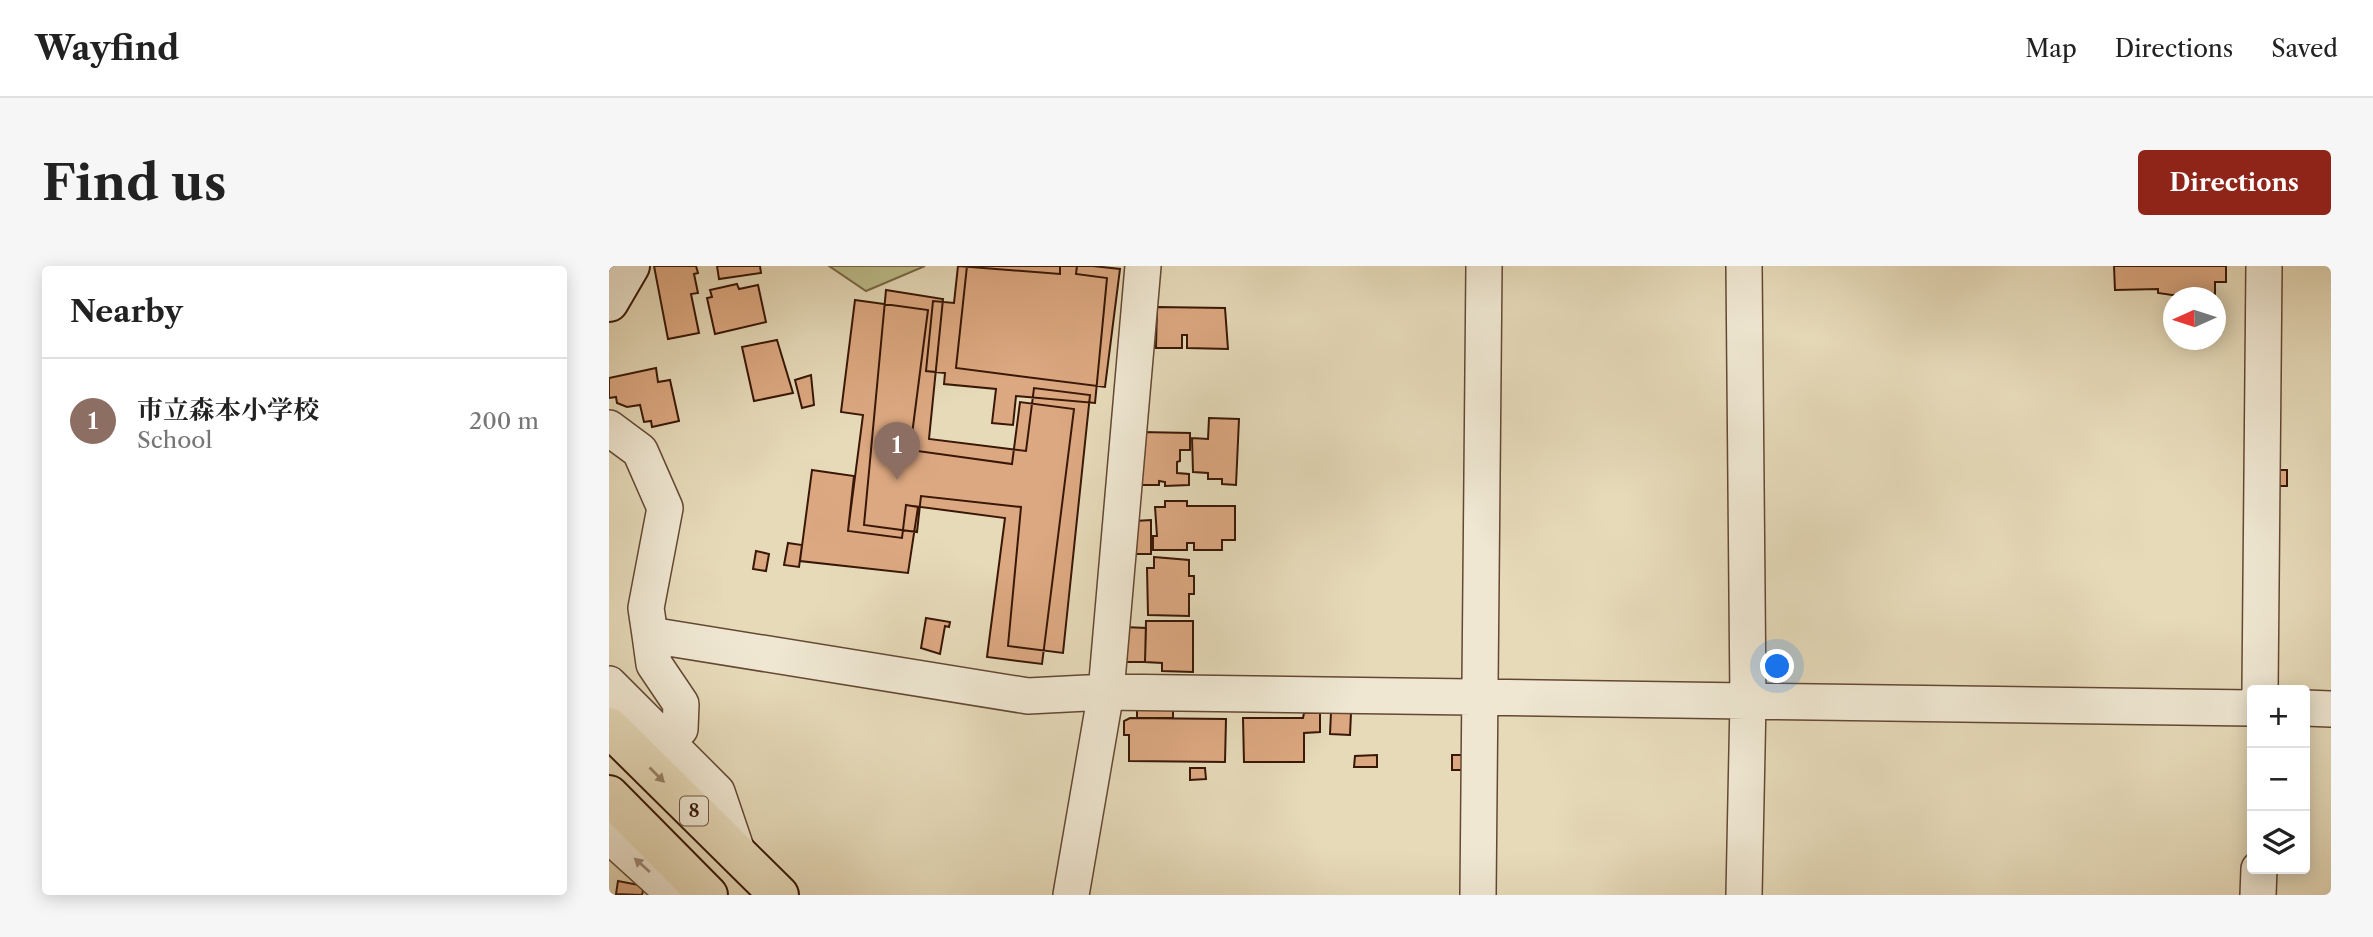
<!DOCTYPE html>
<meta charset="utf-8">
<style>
body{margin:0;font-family:"Libre Caslon Text","Noto Serif JP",serif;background:#f6f6f6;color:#222}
.controls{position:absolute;right:21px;bottom:21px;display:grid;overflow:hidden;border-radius:7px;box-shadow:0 4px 18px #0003}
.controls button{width:63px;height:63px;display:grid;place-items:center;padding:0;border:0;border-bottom:2px solid #e0e0e0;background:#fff;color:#222;font:35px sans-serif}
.compass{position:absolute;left:1554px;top:21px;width:63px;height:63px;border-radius:50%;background:#fff;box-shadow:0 4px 18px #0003;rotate:267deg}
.you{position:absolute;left:1169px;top:401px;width:24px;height:24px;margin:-18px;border:5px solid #fff;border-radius:50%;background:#1a73e8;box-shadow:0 0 0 10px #1a73e833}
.badge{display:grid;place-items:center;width:46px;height:46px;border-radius:50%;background:#8f2418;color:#fff;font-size:23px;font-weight:700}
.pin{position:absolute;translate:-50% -58px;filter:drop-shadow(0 2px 4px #0008)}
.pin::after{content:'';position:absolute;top:37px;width:24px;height:21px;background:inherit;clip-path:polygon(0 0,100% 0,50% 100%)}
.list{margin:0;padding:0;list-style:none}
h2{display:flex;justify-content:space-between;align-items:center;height:91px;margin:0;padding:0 28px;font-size:30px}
h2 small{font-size:23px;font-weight:400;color:#767676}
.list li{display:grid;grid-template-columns:46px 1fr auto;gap:21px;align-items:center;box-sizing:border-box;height:126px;padding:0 28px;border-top:2px solid #e0e0e0}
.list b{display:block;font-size:26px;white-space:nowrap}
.list p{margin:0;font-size:23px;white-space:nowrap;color:#767676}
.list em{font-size:23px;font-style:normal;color:#767676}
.icon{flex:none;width:38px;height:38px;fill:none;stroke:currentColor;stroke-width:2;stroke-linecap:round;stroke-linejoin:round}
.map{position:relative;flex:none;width:1722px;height:629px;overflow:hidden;border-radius:7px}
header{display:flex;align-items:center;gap:42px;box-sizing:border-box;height:98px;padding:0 35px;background:#fff;border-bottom:2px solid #e0e0e0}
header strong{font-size:33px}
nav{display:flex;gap:38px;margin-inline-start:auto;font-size:24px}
.intro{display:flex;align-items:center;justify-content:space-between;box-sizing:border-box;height:168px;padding:0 42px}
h1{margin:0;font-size:49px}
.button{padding:18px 32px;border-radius:7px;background:#8f2418;color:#fff;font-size:24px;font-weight:700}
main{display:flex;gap:42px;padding:0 42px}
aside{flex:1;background:#fff;border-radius:7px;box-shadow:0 4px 18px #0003}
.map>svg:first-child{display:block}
</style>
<header>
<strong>Wayfind</strong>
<nav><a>Map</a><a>Directions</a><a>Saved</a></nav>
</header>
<div class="intro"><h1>Find us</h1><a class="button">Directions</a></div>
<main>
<aside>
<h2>Nearby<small></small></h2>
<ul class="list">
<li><span class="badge" style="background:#8d6e63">1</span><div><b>市立森本小学校</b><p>School</p></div><em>200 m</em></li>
</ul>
</aside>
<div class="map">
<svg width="1722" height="629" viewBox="0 0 1722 629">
<rect width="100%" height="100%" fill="#e6dab9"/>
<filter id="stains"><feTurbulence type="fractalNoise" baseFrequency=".00286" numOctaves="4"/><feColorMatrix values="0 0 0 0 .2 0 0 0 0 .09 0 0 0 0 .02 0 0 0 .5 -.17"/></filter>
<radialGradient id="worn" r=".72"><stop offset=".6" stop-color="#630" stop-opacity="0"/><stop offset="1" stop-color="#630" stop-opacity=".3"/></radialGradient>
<!-- green -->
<path fill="#bcbd8b" stroke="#7a6a48" stroke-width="2" d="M220,0H316L257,25Z"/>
<!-- building -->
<path fill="#dca881" stroke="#381706" stroke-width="2" d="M45,0H87L89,7L85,8L89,27L82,28L90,67L59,73Z
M108,0H151L152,7L110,13Z
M349,0L451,8V0H468L467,8L498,12L486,137L407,130L404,159L383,157L387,123L335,118L336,107L317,105L324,35L345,37Z
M358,0H484L511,3L496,121L347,102Z
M1505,0H1617V16H1606V28L1563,29L1549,27V23L1506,24Z
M128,18L130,23L149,19L157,56L106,68L98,32L103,31L101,24Z
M277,24L334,33L320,173L417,185L425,122L481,129L454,387L399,380L412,241L312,230L308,266L255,259Z
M246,34L319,44L301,184L403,198L411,136L465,143L433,398L378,391L396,252L297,239L293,272L239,265L254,149L232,146Z
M548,41L616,42L619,83L578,82V69H573V82H547Z
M168,74L184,127L145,135L133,81Z
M47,102L49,116L61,114L70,155L43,161L42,155L35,156L31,139L18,141L8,137L7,131L0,132V112Z
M202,109L205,139L193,142L186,114Z
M600,152L630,153L627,219L613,218V213H599V207L584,206L583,172L599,173Z
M532,166L581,167V184H571V195L568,196V207L580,208V219L556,220V216L550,215V219H533Z
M203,204L245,210L239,265L293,272L297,239L309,241L299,307L191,295Z
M1665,204H1678V220H1665Z
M556,235H578V240H626V274H613V284H585V277H578V284H544V270H548L546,241H556Z
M542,254V288H526V255Z
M179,277L193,279L190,301L175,299Z
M147,285L160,288L157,305L144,303Z
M545,291L580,294V310H585V328H580V350L539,349L538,302H545Z
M317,352L341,356L340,361L336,360L331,388L312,382Z
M537,355H584V406L553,405V397L536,396Z
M515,361L537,362L536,396H514Z
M528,441H564V452H528Z
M722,446L742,447L741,469L721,468Z
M695,447H711V466L695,467V496H635L634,452H694Z
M521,452L617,453L616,496L520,495V469H515V455Z
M768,489V501H745L746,490Z
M843,489H866V504H843Z
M581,502H596L597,513L581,514Z
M9,615L35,620L33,629L7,628Z"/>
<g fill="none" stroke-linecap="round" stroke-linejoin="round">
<!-- street-tunnel -->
<path stroke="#c3b395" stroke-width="35" stroke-dasharray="35 18" stroke-linecap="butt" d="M0,555L59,479"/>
<defs>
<path id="street" d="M0,162L31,185L56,242L37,342L41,369
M0,418L108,526L129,588
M1651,424L1655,0
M1696,442L1722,443
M71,463L72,438L45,398L41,369L419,430L497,426L1643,442
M0,569L66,629
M462,629L497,426L534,0
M869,629L875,0
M1135,629L1139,435L1135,0
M1649,629L1650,603"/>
<path id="secondary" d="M0,36L21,0"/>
<path id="highway" d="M0,461L170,629
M0,529L99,629"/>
</defs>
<!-- street casing -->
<use href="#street" stroke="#644833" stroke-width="38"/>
<!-- secondary casing -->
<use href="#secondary" stroke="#381706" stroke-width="42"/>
<!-- highway casing -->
<use href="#highway" stroke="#381706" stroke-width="42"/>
<!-- street -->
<use href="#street" stroke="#efe7d2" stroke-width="35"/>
<!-- secondary -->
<use href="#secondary" stroke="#efe7d2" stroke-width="38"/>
<!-- highway -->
<use href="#highway" stroke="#e6dab9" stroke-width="38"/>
</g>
<!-- one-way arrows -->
<defs><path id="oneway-solid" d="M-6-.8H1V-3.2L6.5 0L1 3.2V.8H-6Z" transform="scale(1.75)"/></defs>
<use fill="#988268" href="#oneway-solid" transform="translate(48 509) rotate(45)"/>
<use fill="#9d8976" href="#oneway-solid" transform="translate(33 599) rotate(-138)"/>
<g text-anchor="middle" stroke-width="6" stroke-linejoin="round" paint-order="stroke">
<!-- shield labels -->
<rect fill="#efe7d2" stroke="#6f5543" stroke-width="2" x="71" y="530.5" width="28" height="29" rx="5"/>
<g font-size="18" font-weight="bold" fill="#381706">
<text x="85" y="551">8</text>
</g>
</g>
<rect width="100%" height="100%" filter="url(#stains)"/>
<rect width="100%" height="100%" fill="url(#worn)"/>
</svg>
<div class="controls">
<button>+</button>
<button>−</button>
<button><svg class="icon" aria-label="layers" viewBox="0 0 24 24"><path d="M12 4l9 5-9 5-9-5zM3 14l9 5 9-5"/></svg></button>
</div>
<svg class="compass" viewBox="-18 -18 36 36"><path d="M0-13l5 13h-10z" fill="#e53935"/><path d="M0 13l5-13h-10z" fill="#767676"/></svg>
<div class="you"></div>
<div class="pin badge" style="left:288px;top:214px;background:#8d6e63">1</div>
</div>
</main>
